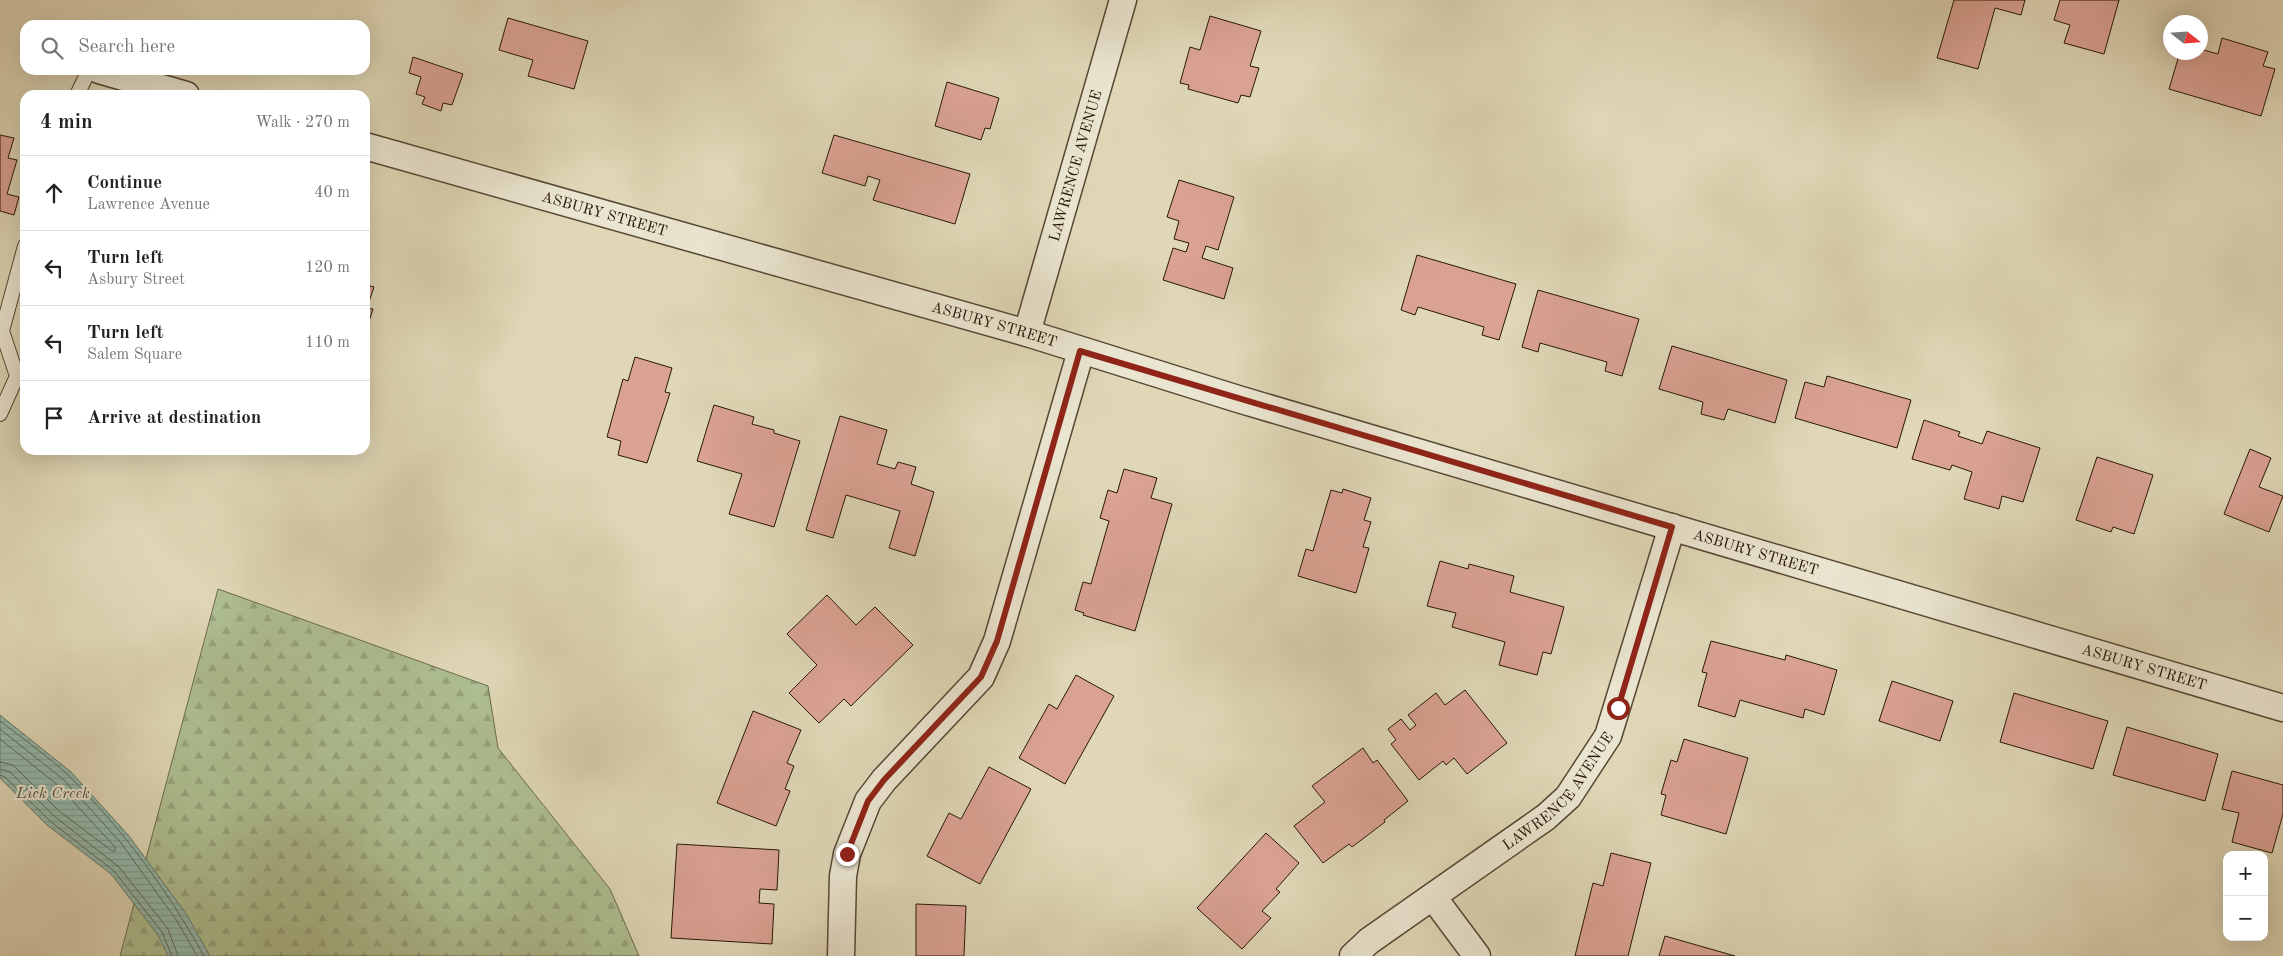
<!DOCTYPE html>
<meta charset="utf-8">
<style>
body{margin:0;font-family:"Old Standard TT",serif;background:#f2f2f2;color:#222}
.controls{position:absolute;right:15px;bottom:15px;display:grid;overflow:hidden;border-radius:10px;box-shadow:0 5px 20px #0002}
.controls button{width:45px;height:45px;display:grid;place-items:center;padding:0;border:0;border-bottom:1px solid #e0e0e0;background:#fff;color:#222;font:25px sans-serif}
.compass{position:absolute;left:2163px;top:15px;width:45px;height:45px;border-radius:50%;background:#fff;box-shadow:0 5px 20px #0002;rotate:107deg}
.stop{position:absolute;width:15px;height:15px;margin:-11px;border:4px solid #8f2418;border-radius:50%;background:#fff}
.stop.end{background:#8f2418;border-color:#fff;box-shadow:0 1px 5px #0008}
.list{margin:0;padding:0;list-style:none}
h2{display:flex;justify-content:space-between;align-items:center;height:65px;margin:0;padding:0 20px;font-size:21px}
h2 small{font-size:16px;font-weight:400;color:#767676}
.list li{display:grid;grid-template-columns:32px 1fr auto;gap:15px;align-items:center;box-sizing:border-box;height:75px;padding:0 20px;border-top:1px solid #e0e0e0}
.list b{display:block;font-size:19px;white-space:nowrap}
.list p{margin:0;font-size:16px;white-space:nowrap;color:#767676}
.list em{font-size:16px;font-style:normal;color:#767676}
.icon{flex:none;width:28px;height:28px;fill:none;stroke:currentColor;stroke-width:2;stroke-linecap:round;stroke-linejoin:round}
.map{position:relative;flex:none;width:2283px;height:956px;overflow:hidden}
.search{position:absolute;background:#fff;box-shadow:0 5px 20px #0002;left:20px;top:20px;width:350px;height:55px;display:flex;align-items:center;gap:12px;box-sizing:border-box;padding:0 18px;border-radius:15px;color:#767676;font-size:19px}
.panel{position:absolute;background:#fff;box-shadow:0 5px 20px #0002;left:20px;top:90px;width:350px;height:365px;border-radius:15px}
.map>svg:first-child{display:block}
</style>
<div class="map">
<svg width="2283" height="956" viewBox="0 0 2283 956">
<defs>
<pattern id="forest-firs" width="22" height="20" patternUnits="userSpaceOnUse" patternTransform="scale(1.25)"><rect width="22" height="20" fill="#aebf91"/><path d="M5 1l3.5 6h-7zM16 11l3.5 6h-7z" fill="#96a37c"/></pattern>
<pattern id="water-rules" width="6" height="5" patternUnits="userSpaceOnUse" patternTransform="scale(1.25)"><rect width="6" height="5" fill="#93baad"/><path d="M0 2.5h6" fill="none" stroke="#7f9f93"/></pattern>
</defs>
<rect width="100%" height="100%" fill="#dfd7b6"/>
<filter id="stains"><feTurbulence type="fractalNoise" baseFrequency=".004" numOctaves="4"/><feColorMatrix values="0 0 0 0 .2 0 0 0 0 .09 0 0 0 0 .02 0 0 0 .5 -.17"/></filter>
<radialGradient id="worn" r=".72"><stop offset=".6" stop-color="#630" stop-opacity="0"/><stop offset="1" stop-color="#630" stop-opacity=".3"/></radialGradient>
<!-- forest -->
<path fill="url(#forest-firs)" stroke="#6b6b4c" d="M218,589L488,686L498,748L610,889L639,956H120Z"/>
<!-- water -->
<path fill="url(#water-rules)" stroke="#68796b" d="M0,715L71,772L129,836L187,915L210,956H168L158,935L111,874L47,825L0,778Z"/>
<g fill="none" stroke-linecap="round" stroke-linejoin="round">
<!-- shore -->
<path stroke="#5e685a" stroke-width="1" d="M0,721C23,739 48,756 69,776C122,828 168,891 204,956
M0,729L64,780L121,843L177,921L197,956
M0,739L59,786L115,847V851H112L59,811L13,765L0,762
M0,769L10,772L54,816L119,867L168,929L178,956
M0,775L5,777L50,821L114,871L162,932L172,956"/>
</g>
<!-- building -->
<path fill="#daa293" stroke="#281707" d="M1954,0H2025L2021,15L1995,8L1978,69L1937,58Z
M2060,0H2119L2104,54L2064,43L2070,25L2054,20Z
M1210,16L1261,31L1250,66L1259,68L1250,97L1241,95L1238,103L1188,89L1189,85L1180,83L1190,47L1200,50Z
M508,18L588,41L574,89L528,76L533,60L499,50Z
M2222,38L2268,52L2263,66L2275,69L2261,116L2169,89L2180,52H2200V49L2218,54Z
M413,57L463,74L452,105L443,103L441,111L422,104L425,97L416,94L421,77L409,73Z
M947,82L999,98L990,129L985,128L981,140L935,126Z
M0,135L14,138L8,158L17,160L7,194L19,197L14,215L0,211Z
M834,135L970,174L955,224L873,200L880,180L868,176L865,186L822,173Z
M1179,180L1234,197L1218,250L1206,246L1202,258L1233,268L1224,299L1163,280L1173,248L1186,252L1189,243L1174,239L1179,221L1167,217Z
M1417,255L1516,284L1499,340L1482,335L1484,327L1418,307L1415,315L1401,310Z
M365,278L368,279L367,285L374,287L367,308L373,309L365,334Z
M1538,290L1639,319L1622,376L1605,371L1607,362L1540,343L1538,352L1522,347Z
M1672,346L1787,380L1775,423L1728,409L1724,420L1701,414L1703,402L1659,389Z
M635,357L672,368L665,392L670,393L647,463L618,455L621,441L607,437L623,379L628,381Z
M1827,376L1911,400L1897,448L1795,418L1805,382L1824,387Z
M714,405L754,417L752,424L774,430V433L800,441L774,527L729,514L742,474L697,461Z
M840,416L887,430L877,464L895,469L898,462L916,467L911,484L934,492L915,556L889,548L900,511L846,495L833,538L806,530Z
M1924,420L1960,432L1958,436L1982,444L1987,431L2040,448L2023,502L2002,496L1999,509L1964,499L1972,472L1952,465L1950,470L1912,459Z
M2250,449L2271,458L2259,487L2283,496L2269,532L2224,514Z
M2097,457L2153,475L2134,534L2113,527L2111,532L2076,520Z
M1124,469L1157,478L1151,498L1172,504L1135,631L1083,615L1084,613L1075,610L1083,582L1091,584L1109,521L1100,518L1108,490L1117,493Z
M1343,489L1371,498L1364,520L1371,522L1363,547L1369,548L1356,593L1298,576L1306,549L1313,551L1331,490L1342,493Z
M1440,561L1468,569L1469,564L1514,576L1510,592L1564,607L1551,654L1543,652L1537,675L1499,665L1505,642L1452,627L1456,613L1427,606Z
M827,595L856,625L875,607L913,645L851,706L844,699L819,723L789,693L817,665L787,634Z
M1711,641L1785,660L1786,655L1837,670L1824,715L1805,709L1803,718L1740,700L1735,717L1698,706L1707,673L1702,672Z
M1076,675L1114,696L1065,784L1019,758L1049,704L1057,709Z
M1892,681L1953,701L1940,741L1879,721Z
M1465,690L1507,743L1467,774L1454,758L1446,765L1443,761L1419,780L1391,744L1396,740L1388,729L1401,719L1410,730L1416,725L1408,715L1436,693L1445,705Z
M2014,693L2108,721L2093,769L2000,742Z
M753,711L801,730L787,763L794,766L785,789L790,791L776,826L717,803Z
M2127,727L2218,754L2205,801L2113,775Z
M1684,739L1748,758L1726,834L1661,815L1666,795L1661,794L1671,760L1677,762Z
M1363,748L1373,763L1377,760L1408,801L1384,820L1385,822L1352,847L1349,844L1323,863L1294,826L1325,802L1312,786Z
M989,767L1031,789L980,884L927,856L949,813L961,819Z
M2232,771L2283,785V814L2272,853L2232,842L2239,813L2222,809Z
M1266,833L1299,863L1276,889L1280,892L1262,911L1271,918L1242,949L1197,908Z
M677,844L779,850L777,890L760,889L759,903L774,904L772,944L671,938Z
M1611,853L1651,863L1628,956H1575L1593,883L1603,886Z
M916,904L966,906L964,956H916Z
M1665,936L1735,956H1659Z"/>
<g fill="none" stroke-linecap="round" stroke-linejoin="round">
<defs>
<path id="service" d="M77,95L89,70
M0,414L17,376L2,331L25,246"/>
<g id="minor">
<path d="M99,70L186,95"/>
<path id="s1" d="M365,146L1027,333L1238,399L2283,708"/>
<path id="s2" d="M1027,333L1123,0"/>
<path d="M1433,897L1477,956"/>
<path d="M841,956L843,876L847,854L868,801L884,780L981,677L997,641L1081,351"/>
<path id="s3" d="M1353,956L1369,941L1546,817L1568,797L1608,736L1672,527"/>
</g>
</defs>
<!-- service casing -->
<use href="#service" stroke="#564733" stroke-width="16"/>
<!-- minor casing -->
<use href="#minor" stroke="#564733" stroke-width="29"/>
<!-- service -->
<use href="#service" stroke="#eae5d0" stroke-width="14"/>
<!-- minor -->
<use href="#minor" stroke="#eae5d0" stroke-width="26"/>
</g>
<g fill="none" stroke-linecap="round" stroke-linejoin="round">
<!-- route -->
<path stroke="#8f2418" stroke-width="6" d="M847,854L868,801L884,780L981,677L997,641L1080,351L1672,527L1618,708"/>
</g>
<g text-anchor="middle" stroke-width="4.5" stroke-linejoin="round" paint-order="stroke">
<!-- street labels -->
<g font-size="15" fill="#281707" stroke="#eae5d0">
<text dy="5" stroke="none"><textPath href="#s2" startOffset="174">LAWRENCE AVENUE</textPath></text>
<text dy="5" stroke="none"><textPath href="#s1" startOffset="249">ASBURY STREET</textPath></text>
<text dy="5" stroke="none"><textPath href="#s1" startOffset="654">ASBURY STREET</textPath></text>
<text dy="5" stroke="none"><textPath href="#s1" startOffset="1449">ASBURY STREET</textPath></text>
<text dy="5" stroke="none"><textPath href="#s1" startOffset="1854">ASBURY STREET</textPath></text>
<text dy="5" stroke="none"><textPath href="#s3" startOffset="265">LAWRENCE AVENUE</textPath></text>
</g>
<!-- water labels -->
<g font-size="16" font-style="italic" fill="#4d5041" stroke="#eae5d0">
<text x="53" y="798">Lick Creek</text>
</g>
</g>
<rect width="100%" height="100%" filter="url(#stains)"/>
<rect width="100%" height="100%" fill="url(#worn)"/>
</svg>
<div class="controls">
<button>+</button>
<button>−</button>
</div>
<svg class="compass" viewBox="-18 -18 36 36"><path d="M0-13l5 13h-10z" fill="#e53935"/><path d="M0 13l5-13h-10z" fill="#767676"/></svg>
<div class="stop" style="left:1618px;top:708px"></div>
<div class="stop end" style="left:847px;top:854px"></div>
<div class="search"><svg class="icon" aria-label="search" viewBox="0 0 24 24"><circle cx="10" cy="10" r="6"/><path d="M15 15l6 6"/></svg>Search here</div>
<section class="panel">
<h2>4 min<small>Walk · 270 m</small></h2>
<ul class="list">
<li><svg class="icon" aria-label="ahead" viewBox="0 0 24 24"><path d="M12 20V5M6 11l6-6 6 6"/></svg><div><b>Continue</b><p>Lawrence Avenue</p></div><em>40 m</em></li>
<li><svg class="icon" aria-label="left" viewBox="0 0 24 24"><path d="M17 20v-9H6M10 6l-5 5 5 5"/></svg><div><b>Turn left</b><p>Asbury Street</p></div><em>120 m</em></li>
<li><svg class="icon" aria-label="left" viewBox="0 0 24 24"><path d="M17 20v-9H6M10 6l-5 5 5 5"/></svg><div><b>Turn left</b><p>Salem Square</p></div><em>110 m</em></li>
<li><svg class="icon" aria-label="arrive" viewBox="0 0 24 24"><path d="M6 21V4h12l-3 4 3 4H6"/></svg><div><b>Arrive at destination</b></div></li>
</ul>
</section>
</div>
